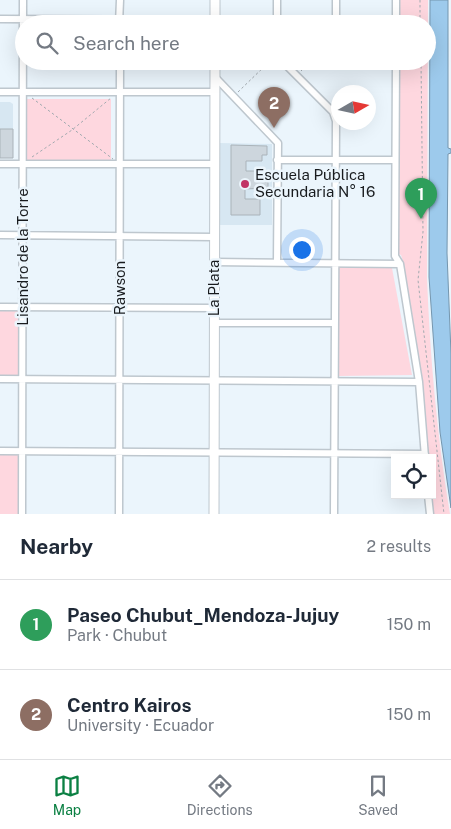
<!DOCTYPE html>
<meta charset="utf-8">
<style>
body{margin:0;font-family:"Public Sans",sans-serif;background:#f6f6f7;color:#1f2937}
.controls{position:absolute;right:15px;bottom:15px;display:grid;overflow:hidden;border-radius:0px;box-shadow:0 5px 20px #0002}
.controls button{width:45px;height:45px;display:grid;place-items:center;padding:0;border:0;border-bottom:1px solid #e0e1e3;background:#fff;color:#1f2937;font:25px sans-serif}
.compass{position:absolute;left:331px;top:85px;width:45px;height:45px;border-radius:50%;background:#fff;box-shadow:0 5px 20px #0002;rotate:81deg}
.you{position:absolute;left:301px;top:249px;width:18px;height:18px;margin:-12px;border:4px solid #fff;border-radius:50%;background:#1a73e8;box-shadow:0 0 0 8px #1a73e833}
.badge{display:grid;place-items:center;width:32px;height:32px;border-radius:50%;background:#0b8043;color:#fff;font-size:16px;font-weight:700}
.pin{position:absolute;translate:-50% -41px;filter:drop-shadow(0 1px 2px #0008)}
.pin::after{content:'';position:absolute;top:26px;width:18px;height:15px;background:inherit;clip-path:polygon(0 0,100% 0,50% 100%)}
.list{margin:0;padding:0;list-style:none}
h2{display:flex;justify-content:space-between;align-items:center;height:65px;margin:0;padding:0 20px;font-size:21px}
h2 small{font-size:16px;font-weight:400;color:#747a83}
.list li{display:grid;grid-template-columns:32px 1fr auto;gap:15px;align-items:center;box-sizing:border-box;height:90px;padding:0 20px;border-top:1px solid #e0e1e3}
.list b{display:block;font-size:19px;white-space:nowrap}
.list p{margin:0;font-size:16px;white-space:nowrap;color:#747a83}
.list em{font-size:16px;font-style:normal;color:#747a83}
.icon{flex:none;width:28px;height:28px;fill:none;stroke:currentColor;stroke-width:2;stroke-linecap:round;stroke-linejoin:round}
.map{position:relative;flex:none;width:451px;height:514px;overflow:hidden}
.search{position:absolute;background:#fff;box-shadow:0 5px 20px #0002;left:15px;right:15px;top:15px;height:55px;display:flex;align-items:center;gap:12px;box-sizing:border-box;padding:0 18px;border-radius:28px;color:#747a83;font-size:19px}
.sheet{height:245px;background:#fff}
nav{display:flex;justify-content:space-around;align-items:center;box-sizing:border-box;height:70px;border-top:1px solid #e0e1e3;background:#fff;font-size:14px;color:#747a83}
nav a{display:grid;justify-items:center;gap:2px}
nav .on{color:#0b8043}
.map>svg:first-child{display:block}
</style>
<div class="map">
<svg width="451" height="514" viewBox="0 0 451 514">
<rect width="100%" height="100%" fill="#ebf5fc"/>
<!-- built -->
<path fill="#d7e7f2" d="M0,102H10L13,104V129H0Z
M219,143L272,144V225H219Z"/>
<!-- green -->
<path fill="#fed7df" d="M400,0H428L427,278C430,357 437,436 450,514H433L432,495V458H428L422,382L403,261L401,255L398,254L400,61H427V24H400Z
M26,99H111V160H27Z
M338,267L392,268L412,375L339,376Z
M0,310H21V376H0Z
M0,454H20V514H0Z"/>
<!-- water -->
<path fill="#9dcaec" stroke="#7596ae" d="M430,0H448V148L451,149V153L448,154L447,253L451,354V508L440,432L429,277Z"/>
<!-- building -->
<path fill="#cdd6dd" stroke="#aab3b9" d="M0,129H13V158H0Z
M231,145L267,146V155H262V161H246V171H268V188L245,189V199H260V215H231Z"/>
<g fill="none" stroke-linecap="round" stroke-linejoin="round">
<defs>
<path id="street" d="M0,19L215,20
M119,24L120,0
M277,24V0
M336,24V0
M396,24V0
M282,61L333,112L336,121L334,514
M396,61L395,256L400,264L419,382L425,457
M215,77L278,143L277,262
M0,92H215
M277,160H395
M0,164H215
M0,235L214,237
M214,262L400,264
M0,307L214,308
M215,323H335
M0,379L419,382
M0,451L425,454
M428,495L430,514
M22,514L23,0
M119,514L120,61"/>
<path id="secondary" d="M215,24V0
M214,514L215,61"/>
</defs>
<!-- street casing -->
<use href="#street" stroke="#bec7ce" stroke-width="9"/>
<!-- secondary casing -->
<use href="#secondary" stroke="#bec7ce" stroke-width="11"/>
<!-- path -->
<path stroke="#a3aab0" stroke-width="1" stroke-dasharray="2.5 2.5" stroke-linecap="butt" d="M420,0V24
M421,61L423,232L418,280L444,514
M301,71L311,61
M238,92L270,61
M32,98L113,159
M32,157L72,130L111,98"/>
<!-- street -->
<use href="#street" stroke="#fff" stroke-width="6"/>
<!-- secondary -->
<use href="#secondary" stroke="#fff" stroke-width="9"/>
</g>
<!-- markers -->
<circle fill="#c13466" stroke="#ebf5fc" stroke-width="2" cx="245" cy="184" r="5"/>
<g text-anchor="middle" stroke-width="5" stroke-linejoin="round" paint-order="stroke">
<!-- poi labels -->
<g font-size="15" fill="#181b1e" stroke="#ebf5fc" text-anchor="start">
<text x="255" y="180">Escuela Pública<tspan x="255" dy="17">Secundaria N° 16</tspan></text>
</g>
<!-- street labels -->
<g font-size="15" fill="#181b1e" stroke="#ebf5fc">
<text transform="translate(23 257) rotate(-90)" y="5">Lisandro de la Torre</text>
<text transform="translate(120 288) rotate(-90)" y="5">Rawson</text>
<text transform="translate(214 288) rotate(-90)" y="5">La Plata</text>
</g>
</g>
</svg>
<div class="controls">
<button><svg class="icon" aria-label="locate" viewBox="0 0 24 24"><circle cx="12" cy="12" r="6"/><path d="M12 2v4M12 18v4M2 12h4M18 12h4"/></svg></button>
</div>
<svg class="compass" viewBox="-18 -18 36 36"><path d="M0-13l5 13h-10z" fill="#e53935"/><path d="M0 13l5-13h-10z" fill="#747a83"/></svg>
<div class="you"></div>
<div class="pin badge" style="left:421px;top:219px;background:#2e9e5b">1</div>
<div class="pin badge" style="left:274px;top:128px;background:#8d6e63">2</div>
<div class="search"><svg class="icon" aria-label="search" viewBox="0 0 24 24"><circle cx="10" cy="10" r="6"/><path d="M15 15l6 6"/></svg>Search here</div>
</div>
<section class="sheet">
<h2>Nearby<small>2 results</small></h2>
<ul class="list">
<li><span class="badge" style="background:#2e9e5b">1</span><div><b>Paseo Chubut_Mendoza-Jujuy</b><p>Park · Chubut</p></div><em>150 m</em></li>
<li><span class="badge" style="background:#8d6e63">2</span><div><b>Centro Kairos</b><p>University · Ecuador</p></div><em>150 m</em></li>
</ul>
</section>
<nav>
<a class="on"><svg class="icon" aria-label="map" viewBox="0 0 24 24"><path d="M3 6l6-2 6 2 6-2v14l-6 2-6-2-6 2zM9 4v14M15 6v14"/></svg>Map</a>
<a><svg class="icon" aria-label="directions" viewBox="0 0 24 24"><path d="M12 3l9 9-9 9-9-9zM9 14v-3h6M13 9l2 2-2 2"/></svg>Directions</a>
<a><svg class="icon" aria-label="saved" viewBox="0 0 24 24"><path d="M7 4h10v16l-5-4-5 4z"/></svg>Saved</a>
</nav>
